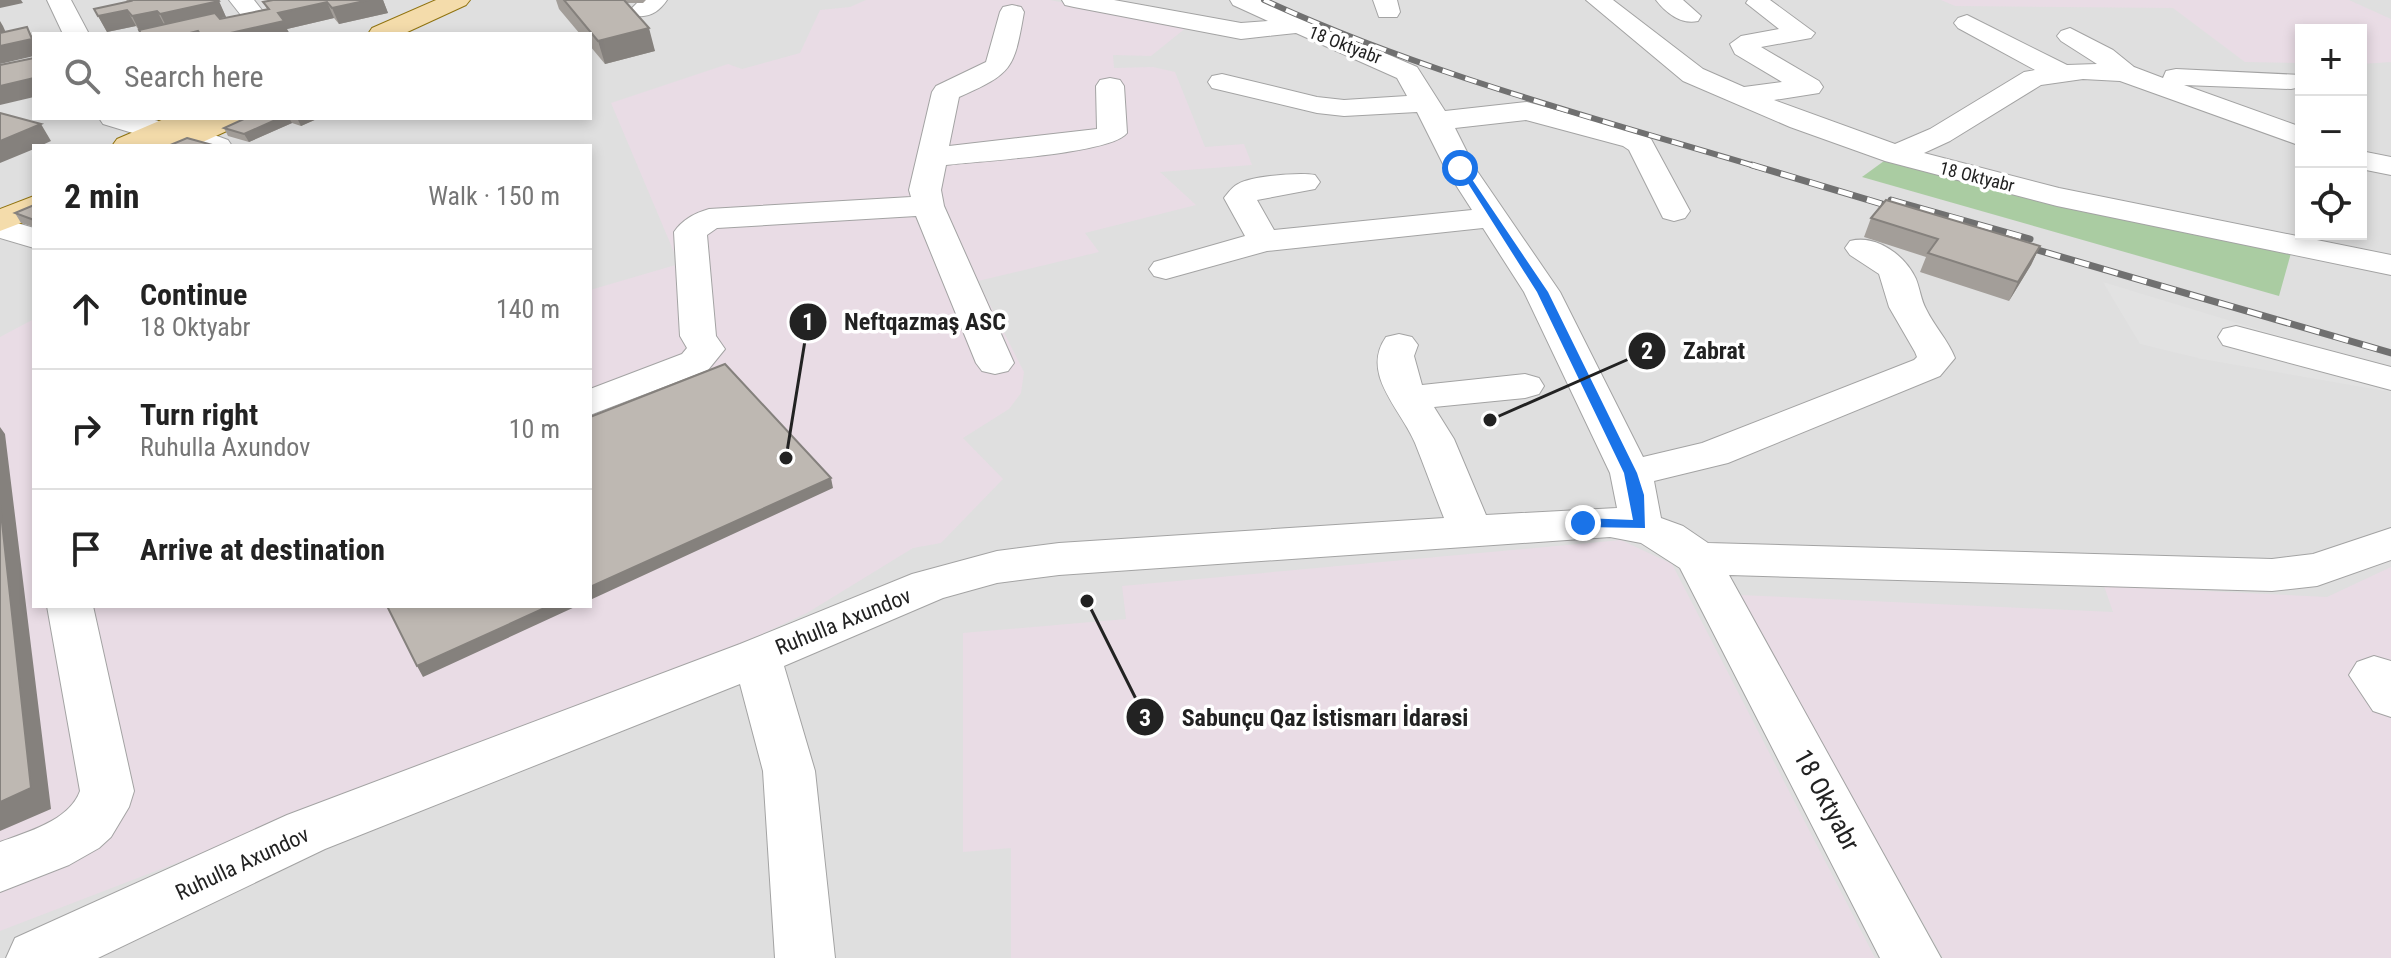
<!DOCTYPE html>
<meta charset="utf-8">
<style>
body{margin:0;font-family:"Roboto Condensed",sans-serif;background:#f2f2f2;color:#222}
.controls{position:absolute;right:24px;top:24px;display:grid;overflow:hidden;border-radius:0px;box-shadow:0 4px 12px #0003}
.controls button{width:72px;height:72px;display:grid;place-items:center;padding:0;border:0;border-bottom:2px solid #e0e0e0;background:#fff;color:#222;font:40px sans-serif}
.stop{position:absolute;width:24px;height:24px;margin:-18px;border:6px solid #1a73e8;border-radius:50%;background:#fff}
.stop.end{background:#1a73e8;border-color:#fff;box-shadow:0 2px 8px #0008}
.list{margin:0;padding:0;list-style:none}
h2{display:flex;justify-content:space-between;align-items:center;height:104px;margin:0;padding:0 32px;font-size:34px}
h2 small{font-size:26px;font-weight:400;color:#767676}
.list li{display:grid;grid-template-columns:52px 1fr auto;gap:24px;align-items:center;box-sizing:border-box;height:120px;padding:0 32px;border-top:2px solid #e0e0e0}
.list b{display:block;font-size:30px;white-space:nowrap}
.list p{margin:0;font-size:26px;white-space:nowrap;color:#767676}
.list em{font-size:26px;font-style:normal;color:#767676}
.icon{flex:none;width:44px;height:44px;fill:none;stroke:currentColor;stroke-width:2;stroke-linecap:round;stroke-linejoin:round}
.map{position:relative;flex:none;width:2391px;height:958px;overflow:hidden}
.search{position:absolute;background:#fff;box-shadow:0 4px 12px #0003;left:32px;top:32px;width:560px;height:88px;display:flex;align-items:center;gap:20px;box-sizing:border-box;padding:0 28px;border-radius:0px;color:#767676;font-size:30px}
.panel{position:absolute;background:#fff;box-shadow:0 4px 12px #0003;left:32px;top:144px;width:560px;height:464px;border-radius:0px}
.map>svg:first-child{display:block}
</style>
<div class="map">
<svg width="2391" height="958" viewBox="0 0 2391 958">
<rect width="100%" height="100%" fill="#f1efe9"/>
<!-- residential -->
<path fill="#dfdfdf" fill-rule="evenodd" d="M0,0H2391V958H0ZM2301,30H2361V234H2301ZM34,34H590V118H34ZM34,146H590V606H34Z"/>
<!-- industrial -->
<path fill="#e9dce5" d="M866,0H1050L1187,27L1151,56L1113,55L1114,68L1153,67L1175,72L1205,147L1244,144L1252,165L1160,172L1196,205L1085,233L1099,252L978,281L1024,372L1021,393L1009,409L963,438L1003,479L941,543L913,548L807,613L713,657L0,931V337L34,319V606H590V290L679,264L611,103L728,64L742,69L800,53L820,10L850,7Z
M1941,0H2349L2391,19V62L2361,64V30H2301V63L2245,62L2173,8L1955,6Z
M1621,540L1672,564L1875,958H1011V848L963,852V633L1126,619L1122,586Z
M2391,567V958H1943L1739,595L2113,612L2104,586L2327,597Z"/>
<!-- forest -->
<path fill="#aacca2" d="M1884,161L2077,209L2291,253L2279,296L1862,177Z"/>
<!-- parking -->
<path fill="#e2e2e2" d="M2103,282L2391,370V392L2202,359L2140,344Z"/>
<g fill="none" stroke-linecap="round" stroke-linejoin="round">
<defs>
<path id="minor" d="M47,0H71L89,34H63Z
M229,0H254L265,14L262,19H244Z
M640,0H667C659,12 648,19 633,15L630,10Z
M1062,0H1114L1241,23L1268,21L1233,5L1230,0H1262L1417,67L1445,111L1527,102L1643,134L1651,139L1690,211L1685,218L1674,221L1663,218L1629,150L1623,146L1526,120L1455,128L1475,168L1560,292L1643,457L1702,443L1914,360L1917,357L1915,352L1889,307L1879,274L1850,255L1845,248L1850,241C1876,234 1905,255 1916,279C1920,289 1921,300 1926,309C1934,326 1948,340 1955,358L1940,376L1728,463L1654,481L1661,518L1683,526L1708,543L2272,559L2313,554L2391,528V560L2317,586L2272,591L1729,575L1941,958H1880L1680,568L1641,543L1610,537L1059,575L997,583L943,598L784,666L815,771L835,958H775L763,771L740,684L325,849L98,958H6L15,938L287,815L740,644L912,574L997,551L1059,543L1444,518C1434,493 1425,468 1415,443C1401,409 1360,374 1386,337L1399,334L1412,337L1418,345L1414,356L1422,385L1525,374L1539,378L1544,386L1539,394L1525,398L1434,407L1454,439L1486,515L1617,508L1610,473L1524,292L1483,228L1267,251L1166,279L1154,276L1149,269L1154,262L1245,236L1224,198C1228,193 1232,187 1238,184C1252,176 1300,172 1315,175L1320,182L1315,189L1257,200L1274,230L1472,210L1445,168L1417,112L1344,116L1317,113L1212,88L1208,82L1212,76L1222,74L1317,97L1344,100L1407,96L1397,78L1296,33L1241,39L1074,7L1065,5Z
M1373,0H1397L1400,12L1397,17H1379Z
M1586,0H1613L1703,69L1744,87L1782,82L1735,54L1730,44L1741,36L1779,29L1746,3L1748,0H1770L1815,33L1811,38L1761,47L1819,81L1823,87L1819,93L1774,100L1895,144L1930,129L2024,72L2035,70L1958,28L1954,23L1958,18L1967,15L2067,65L2097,64L2061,41L2057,36L2061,31L2070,28L2113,50L2134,67L2163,78L2166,71L2176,69L2301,75V87L2291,89L2184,85L2301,127V146L2120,81L2083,79L2041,85L1950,141L1924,153L2059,188L2391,255V275L2057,206L1885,161L1790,127L1683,81Z
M1656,0H1683L1701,16L1698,21C1681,25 1666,13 1656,0Z
M1012,5L1021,7L1024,12C1014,69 1013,73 959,97L949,146L1097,129L1096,86L1100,80L1110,78L1120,80L1124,86L1127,133C1112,154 977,161 946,165L941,190L944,206L1014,363L1008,371L995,374L982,371L976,363L916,216L717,228L707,235L716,336L725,349L708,370L590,415V389L682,354L687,348L680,336L674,232C682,220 695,213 709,209L911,197L909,190L932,92L936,86L986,62L1000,12L1003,7Z
M99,118C120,118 160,112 174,132L169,138L159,141L103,124Z
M192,127L228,140L232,146C215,146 188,152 177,136L182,130Z
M2361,151L2391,157V175L2361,169Z
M0,218L34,228V248L0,238Z
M2236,326L2391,367V390L2223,345L2218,337L2223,329Z
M47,606H93L134,791L129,807L111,837L99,848L69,865L0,892V842C27,832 69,821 80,791Z
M2374,656L2391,661V717L2373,711L2349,675L2357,662Z"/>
<path id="major" d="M436,0H470L466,5L403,34H368L372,28Z
M166,118H246L242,124L194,146H112L117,139Z
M34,196V218L0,231V209Z"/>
</defs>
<!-- minor casing -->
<use href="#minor" stroke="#a3a3a3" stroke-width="2"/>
<!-- major casing -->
<use href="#major" stroke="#90730f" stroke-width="2"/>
<!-- minor -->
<use href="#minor" fill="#fff" fill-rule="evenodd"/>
<!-- major -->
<use href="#major" fill="#f4dcab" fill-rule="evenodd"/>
<defs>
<path id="rail-far1" d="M1264,0C1423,73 1591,117 1758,167"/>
<path id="rail" d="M1752,165L1902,210
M1891,200L2030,239
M2017,244L2391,353"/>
</defs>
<!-- rail-far1 casing -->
<use href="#rail-far1" stroke="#707070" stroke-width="6"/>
<!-- rail casing -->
<use href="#rail" stroke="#707070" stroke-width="7"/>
<!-- rail-far1 -->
<use href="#rail-far1" stroke="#fff" stroke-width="4" stroke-dasharray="12" stroke-linecap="butt"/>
<!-- rail -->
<use href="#rail" stroke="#fff" stroke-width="5" stroke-dasharray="15" stroke-linecap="butt"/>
</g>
<!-- wall -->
<path fill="#a39e99" d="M126,0H218L226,17L219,18L220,19L267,9L263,2L273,0H383L388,13L339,24L334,18L287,29L141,34L136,26L107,32L94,9L128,2Z
M556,0H646L643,3H627L655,51L605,64L590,46V34H580L559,9Z
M246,118H319L301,126L292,123L249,142L228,136L224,128Z
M34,205V227L21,223L15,213Z
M1871,218L2040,246L2031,265L2009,301L1920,272L1926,257L1864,237Z"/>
<!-- shaded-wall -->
<path fill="#85817d" d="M0,0H21L23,3L0,8Z
M369,0H383L388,13L339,24L332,8Z
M219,1L226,17L168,30L160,14Z
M327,2L334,18L287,29L290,34H226L278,13Z
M127,10L136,26L107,32L98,16Z
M157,11L165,26L140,32L132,16Z
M0,21L3,26L7,35L0,37Z
M27,27L34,40V56L0,64V46Z
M649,28L655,51L605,64L598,41Z
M34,78V97L0,105V86Z
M280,118H289L292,123L249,142L244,134Z
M297,118H319L301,126Z
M41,124L51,141L40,146H34V149L0,163V141Z
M2040,246L2031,265L2009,301L2018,282Z
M0,427L5,434L51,809L0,831Z
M831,478L833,488L590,600V587Z
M549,606H577L423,677L417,666Z"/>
<!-- building -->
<path fill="#beb8b2" stroke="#85817d" stroke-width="2" d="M130,0H218L219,1L160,14L157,11L132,16L127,10L98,16L94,9L131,1Z
M273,0H369L332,8L327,2L278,13L284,21L226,34H200L198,31L186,34H141L139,30L215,13L220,19L269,9L263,2Z
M564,0H624L649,28L598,41Z
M27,27L32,39L0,46V33Z
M34,58V78L0,86V65Z
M0,113L41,124L0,141Z
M246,118H280L244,134L224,128Z
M187,138L216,146H168Z
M1886,200L2040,246L2018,282L1928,253L1938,239L1871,218Z
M34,205V220L15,213Z
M725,364L831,478L590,587V417Z
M0,504L31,788L0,802Z
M387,606H549L417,666Z"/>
<!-- route -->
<path fill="#1a73e8" d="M1457,166H1463L1548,292L1637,473L1644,495L1645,528L1583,527L1576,523L1583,518L1633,520L1624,473L1537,292Z"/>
<g text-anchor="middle" stroke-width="7" stroke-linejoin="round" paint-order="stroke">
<!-- far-street labels -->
<g font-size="18" fill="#222" stroke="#fff">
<text transform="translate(1345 45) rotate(21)" y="6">18 Oktyabr</text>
<text transform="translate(1977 177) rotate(14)" y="6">18 Oktyabr</text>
</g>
<!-- street labels -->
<g font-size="22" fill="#222" stroke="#fff">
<text transform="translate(843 621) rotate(-22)" y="8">Ruhulla Axundov</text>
<text transform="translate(242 863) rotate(-25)" y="8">Ruhulla Axundov</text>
</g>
<!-- near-street labels -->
<g font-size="26" fill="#222" stroke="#fff">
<text transform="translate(1827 800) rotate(62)" y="9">18 Oktyabr</text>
</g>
</g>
<!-- callouts -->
<path fill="none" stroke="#222" stroke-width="3" d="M786 458L808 322M1490 420L1647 351M1087 601L1145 717"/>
<g fill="#222" stroke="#fff" stroke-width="3">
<circle cx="786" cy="458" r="8"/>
<circle cx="1490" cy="420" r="8"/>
<circle cx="1087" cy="601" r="8"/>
<circle cx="808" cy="322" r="20"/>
<circle cx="1647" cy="351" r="20"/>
<circle cx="1145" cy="717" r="20"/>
</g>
<g font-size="24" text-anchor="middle" font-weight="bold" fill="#fff">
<text x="808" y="330">1</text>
<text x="1647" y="359">2</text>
<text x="1145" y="726">3</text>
</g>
<g font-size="24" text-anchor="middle" font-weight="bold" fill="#222" stroke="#fff" stroke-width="7" stroke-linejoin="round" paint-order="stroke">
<text x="925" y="330">Neftqazmaş ASC</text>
<text x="1714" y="359">Zabrat</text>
<text x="1325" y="726">Sabunçu Qaz İstismarı İdarəsi</text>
</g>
</svg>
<div class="controls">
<button>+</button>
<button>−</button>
<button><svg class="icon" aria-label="locate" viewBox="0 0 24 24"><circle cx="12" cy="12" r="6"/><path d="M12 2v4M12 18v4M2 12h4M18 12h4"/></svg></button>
</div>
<div class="stop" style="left:1460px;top:168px"></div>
<div class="stop end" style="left:1583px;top:523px"></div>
<div class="search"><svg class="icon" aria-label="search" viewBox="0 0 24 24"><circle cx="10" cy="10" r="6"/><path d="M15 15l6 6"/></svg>Search here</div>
<section class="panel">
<h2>2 min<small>Walk · 150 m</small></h2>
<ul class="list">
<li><svg class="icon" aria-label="ahead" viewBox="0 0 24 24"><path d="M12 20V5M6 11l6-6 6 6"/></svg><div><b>Continue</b><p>18 Oktyabr</p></div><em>140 m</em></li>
<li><svg class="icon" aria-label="right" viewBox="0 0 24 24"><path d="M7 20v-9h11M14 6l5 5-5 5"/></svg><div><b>Turn right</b><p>Ruhulla Axundov</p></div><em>10 m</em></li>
<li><svg class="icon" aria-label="arrive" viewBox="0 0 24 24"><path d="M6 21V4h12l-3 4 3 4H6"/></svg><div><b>Arrive at destination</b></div></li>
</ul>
</section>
</div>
